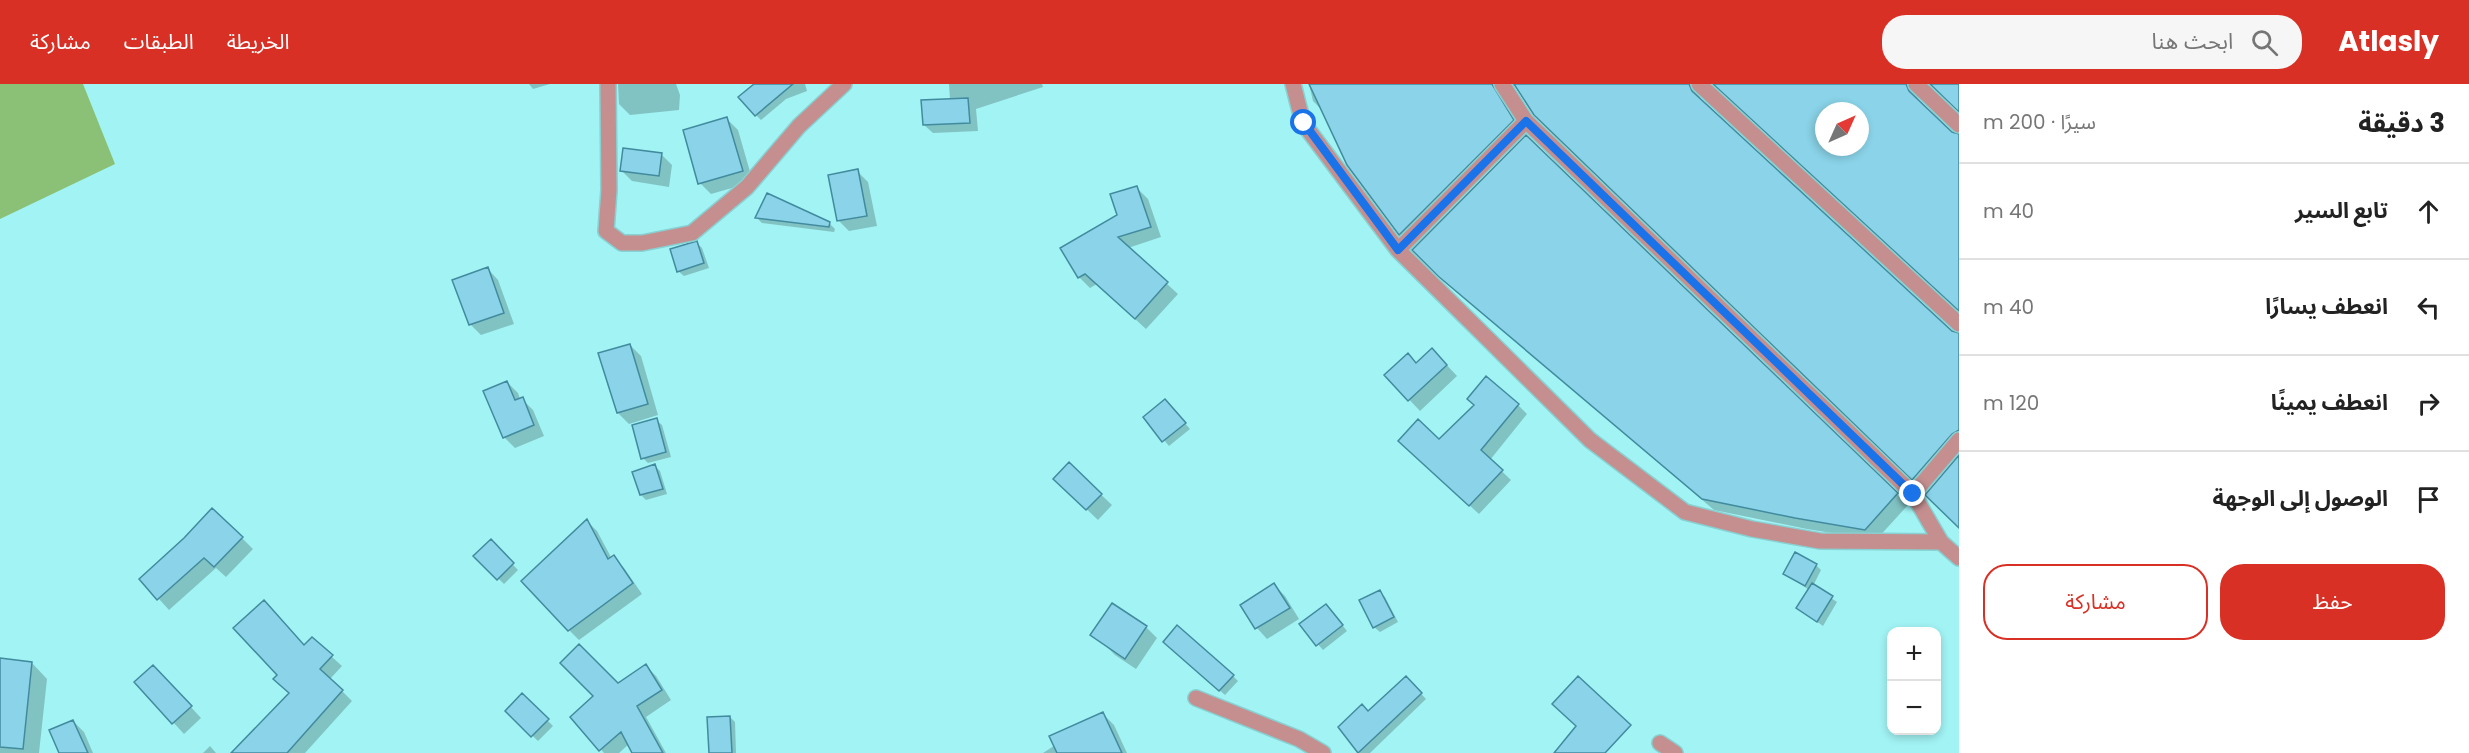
<!DOCTYPE html>
<html lang="ar">
<meta charset="utf-8">
<style>
body{margin:0;font-family:Poppins,"Noto Sans Arabic",sans-serif;background:#f6f6f6;color:#222;direction:rtl}
.controls{position:absolute;right:18px;bottom:18px;display:grid;overflow:hidden;border-radius:12px;box-shadow:0 3px 9px #0003}
.controls button{width:54px;height:54px;display:grid;place-items:center;padding:0;border:0;border-bottom:2px solid #e0e0e0;background:#fff;color:#222;font:30px sans-serif}
.compass{position:absolute;left:1815px;top:18px;width:54px;height:54px;border-radius:50%;background:#fff;box-shadow:0 3px 9px #0003;rotate:45deg}
.stop{position:absolute;width:18px;height:18px;margin:-14px;border:4px solid #1a73e8;border-radius:50%;background:#fff}
.stop.end{background:#1a73e8;border-color:#fff;box-shadow:0 2px 6px #0008}
.list{margin:0;padding:0;list-style:none}
h2{display:flex;justify-content:space-between;align-items:center;height:78px;margin:0;padding:0 24px;font-size:26px}
h2 small{font-size:20px;font-weight:400;color:#767676}
.list li{display:grid;grid-template-columns:39px 1fr auto;gap:18px;align-items:center;box-sizing:border-box;height:96px;padding:0 24px;border-top:2px solid #e0e0e0}
.list b{display:block;font-size:22px;white-space:nowrap}
.list em{font-size:20px;font-style:normal;color:#767676}
.actions{display:flex;gap:12px;padding:18px 24px}
.actions a{flex:1;padding:14px 0;border:2px solid #d93025;border-radius:24px;text-align:center;font-size:21px;color:#d93025}
.actions .main{background:#d93025;color:#fff}
.icon{flex:none;width:33px;height:33px;fill:none;stroke:currentColor;stroke-width:2;stroke-linecap:round;stroke-linejoin:round}
.map{position:relative;flex:none;width:1959px;height:669px;overflow:hidden;direction:ltr}
header{display:flex;align-items:center;gap:36px;box-sizing:border-box;height:84px;padding:0 30px;background:#d93025;color:#fff}
header strong{font-size:28px}
nav{display:flex;gap:33px;margin-inline-start:auto;font-size:21px}
.search{width:420px;height:54px;background:#f6f6f6;display:flex;align-items:center;gap:15px;box-sizing:border-box;padding:0 21px;border-radius:24px;color:#767676;font-size:22px}
main{display:flex}
aside{flex:1;background:#fff}
.map>svg:first-child{display:block}
</style>
<header>
<strong>Atlasly</strong>
<div class="search"><svg class="icon" aria-label="search" viewBox="0 0 24 24"><circle cx="10" cy="10" r="6"/><path d="M15 15l6 6"/></svg>ابحث هنا</div>
<nav><a>الخريطة</a><a>الطبقات</a><a>مشاركة</a></nav>
</header>
<main>
<aside>
<h2>3 دقيقة<small>سيرًا · 200 m</small></h2>
<ul class="list">
<li><svg class="icon" aria-label="ahead" viewBox="0 0 24 24"><path d="M12 20V5M6 11l6-6 6 6"/></svg><div><b>تابع السير</b></div><em>40 m</em></li>
<li><svg class="icon" aria-label="left" viewBox="0 0 24 24"><path d="M17 20v-9H6M10 6l-5 5 5 5"/></svg><div><b>انعطف يسارًا</b></div><em>40 m</em></li>
<li><svg class="icon" aria-label="right" viewBox="0 0 24 24"><path d="M7 20v-9h11M14 6l5 5-5 5"/></svg><div><b>انعطف يمينًا</b></div><em>120 m</em></li>
<li><svg class="icon" aria-label="arrive" viewBox="0 0 24 24"><path d="M6 21V4h12l-3 4 3 4H6"/></svg><div><b>الوصول إلى الوجهة</b></div></li>
</ul>
<div class="actions"><a class="main">حفظ</a><a>مشاركة</a></div>
</aside>
<div class="map">
<svg width="1959" height="669" viewBox="0 0 1959 669">
<rect width="100%" height="100%" fill="#a2f3f4"/>
<!-- green -->
<path fill="#8bc176" d="M0,0H83L115,80L0,135Z"/>
<!-- shadow -->
<path fill="#0003" fill-rule="evenodd" d="M529,0H550L533,5Z
M618,0H676L680,11L679,26L630,31L619,20Z
M756,0H805L807,7L786,15L761,36L756,31Z
M949,0H1042L1043,3L976,25L978,47L933,49L924,41L950,16Z
M1309,0H1959V26L1935,3L1925,1L1917,10L1919,19L1952,49L1959,51V228L1718,3L1708,1L1702,5L1700,14L1952,249L1959,250V365L1924,405L1546,42L1516,2L1507,3L1524,47L1411,161L1400,150L1348,81L1323,27L1313,17ZM1824,27H1860V63H1824Z
M727,35L738,46L753,98L711,110L700,99Z
M1526,53L1908,421L1876,456L1807,445L1714,426L1451,202Z
M661,70L672,81L669,103L632,97L621,86Z
M857,87L868,98L877,142L849,147L838,136Z
M1137,104L1148,115L1161,153L1128,164L1178,210L1146,245L1097,200L1090,204L1079,193L1062,164L1119,131Z
M757,134L830,140L835,145L834,148L762,139Z
M697,159L702,164L709,184L684,192L678,187Z
M488,185L498,196L514,240L481,251L470,240Z
M630,261L641,272L658,331L629,340L618,329Z
M1443,277L1457,292L1420,327L1386,291L1417,280Z
M507,298L518,309L520,315H522L533,326L544,352L515,364L504,353Z
M1518,321L1527,330L1490,376L1511,396L1479,430L1409,366L1439,357Z
M1170,322L1190,345L1169,362L1145,334Z
M656,336L662,341L671,373L648,379L643,374Z
M1069,380L1112,421L1098,436L1055,395Z
M655,382L660,387L667,410L646,416L641,411Z
M587,437L597,447L612,475L613,473L624,484L642,510L579,556L569,546Z
M242,454L253,465L226,493L216,484L169,526L141,495Z
M490,457L518,486L504,500L475,472Z
M1816,481L1821,486L1813,502L1837,518L1823,542L1798,524L1809,506L1785,489Z
M1274,501L1285,512L1299,535L1267,555L1257,544L1242,521Z
M1380,508L1385,513L1398,538L1380,548L1374,543Z
M1331,527L1347,547L1323,566L1301,541Z
M1146,543L1157,554L1136,585L1115,571L1103,559Z
M312,555L342,582L330,595L352,617L305,669H282L291,610L305,562Z
M0,575L32,579L47,595L39,669H0Z
M646,582L656,592L671,616L646,633L666,669H634L629,660L619,669H604L572,633Z
M1203,592H1233L1238,597L1225,611Z
M164,594L201,634L184,650L136,598Z
M1406,594L1426,615L1370,669H1360L1340,643L1368,628Z
M522,611L553,642L538,657L507,627Z
M1103,630L1114,641L1127,669H1043Z
M730,633L735,638L736,669H710Z
M73,637L84,648L93,669H60Z
M210,662L216,669H203Z"/>
<!-- building -->
<path fill="#8ad3e8" stroke="#428b9e" stroke-width="1.5" fill-rule="evenodd" d="M754,0H793L755,32L738,13Z
M1309,0H1492L1514,36L1399,151L1347,81Z
M1514,0H1689L1692,7L1952,247L1959,249V346L1952,350L1912,396L1534,31Z
M1713,0H1906L1909,7L1952,48L1959,50V227ZM1824,27H1860V63H1824Z
M1930,0H1959V28Z
M968,14L970,39L923,41L921,16Z
M727,33L743,87L698,100L683,46Z
M1526,51L1898,409L1865,446L1795,434L1702,415L1438,192L1412,166Z
M623,64L662,69L659,92L620,87Z
M858,85L867,132L837,137L828,91Z
M1137,102L1151,143L1118,153L1168,198L1135,235L1085,190L1078,194L1060,164L1117,131L1110,110Z
M767,109L830,138L829,143L755,134Z
M697,157L704,179L677,188L670,165Z
M488,183L504,229L469,241L452,196Z
M630,260L648,320L617,329L598,269Z
M1432,264L1447,281L1408,317L1384,291L1408,269L1416,279Z
M1486,292L1519,320L1481,366L1503,386L1469,422L1398,357L1418,335L1439,355L1474,321L1467,315Z
M507,297L515,316L523,313L534,341L503,354L483,307Z
M1165,315L1186,339L1162,358L1143,333Z
M657,334L666,368L641,375L632,341Z
M1959,371V444L1925,411Z
M1069,378L1102,410L1086,426L1053,395Z
M655,380L663,405L640,411L632,388Z
M212,424L243,453L214,483L204,474L157,516L139,495L184,454Z
M587,435L608,475L614,471L633,499L568,547L521,497Z
M491,455L514,479L497,496L473,472Z
M1795,468L1817,480L1805,502L1783,490Z
M1274,499L1290,524L1255,545L1240,521Z
M1812,499L1833,512L1817,538L1796,524Z
M1380,506L1394,533L1373,544L1359,516Z
M264,516L304,561L312,553L333,571L320,585L343,606L287,669H231L289,609L273,595L277,591L233,544Z
M1112,519L1147,542L1125,575L1090,551Z
M1326,520L1343,541L1316,562L1299,540Z
M1177,541L1234,591L1219,607L1163,558Z
M579,560L618,599L646,580L662,606L637,622L663,669H632L621,648L599,667L570,633L593,612L560,579Z
M0,574L32,578L23,665L0,663Z
M153,581L192,622L172,640L134,598Z
M1406,592L1422,609L1358,669L1338,643L1362,620L1368,627Z
M1578,592L1631,641L1605,669H1554L1576,642L1552,620Z
M522,609L549,635L531,653L505,627Z
M1103,628L1122,669H1057L1049,652Z
M730,632L732,669H709L707,633Z
M73,636L88,669H59L49,646Z"/>
<g fill="none" stroke-linecap="round" stroke-linejoin="round">
<defs>
<path id="street" d="M608,0L609,106L606,147L622,159H642L692,149L747,103L799,42L844,0
M1293,0L1303,39L1398,166L1590,356L1685,428L1752,445L1820,457L1941,458
M1502,0L1526,37L1913,410L1941,458L1959,474
M1699,0L1959,240
M1916,0L1959,41
M1398,166L1526,37
M1913,410L1959,356
M1196,614L1299,655L1323,669
M1660,659L1675,669"/>
</defs>
<!-- street casing -->
<use href="#street" stroke="#88d0d1" stroke-width="18"/>
<!-- street -->
<use href="#street" stroke="#c58f90" stroke-width="15"/>
</g>
<g fill="none" stroke-linecap="round" stroke-linejoin="round">
<!-- route -->
<path stroke="#1a73e8" stroke-width="8" d="M1304,39L1398,166L1526,37L1913,410"/>
</g>
</svg>
<div class="controls">
<button>+</button>
<button>−</button>
</div>
<svg class="compass" viewBox="-18 -18 36 36"><path d="M0-13l5 13h-10z" fill="#e53935"/><path d="M0 13l5-13h-10z" fill="#767676"/></svg>
<div class="stop" style="left:1304px;top:39px"></div>
<div class="stop end" style="left:1913px;top:410px"></div>
</div>
</main>
